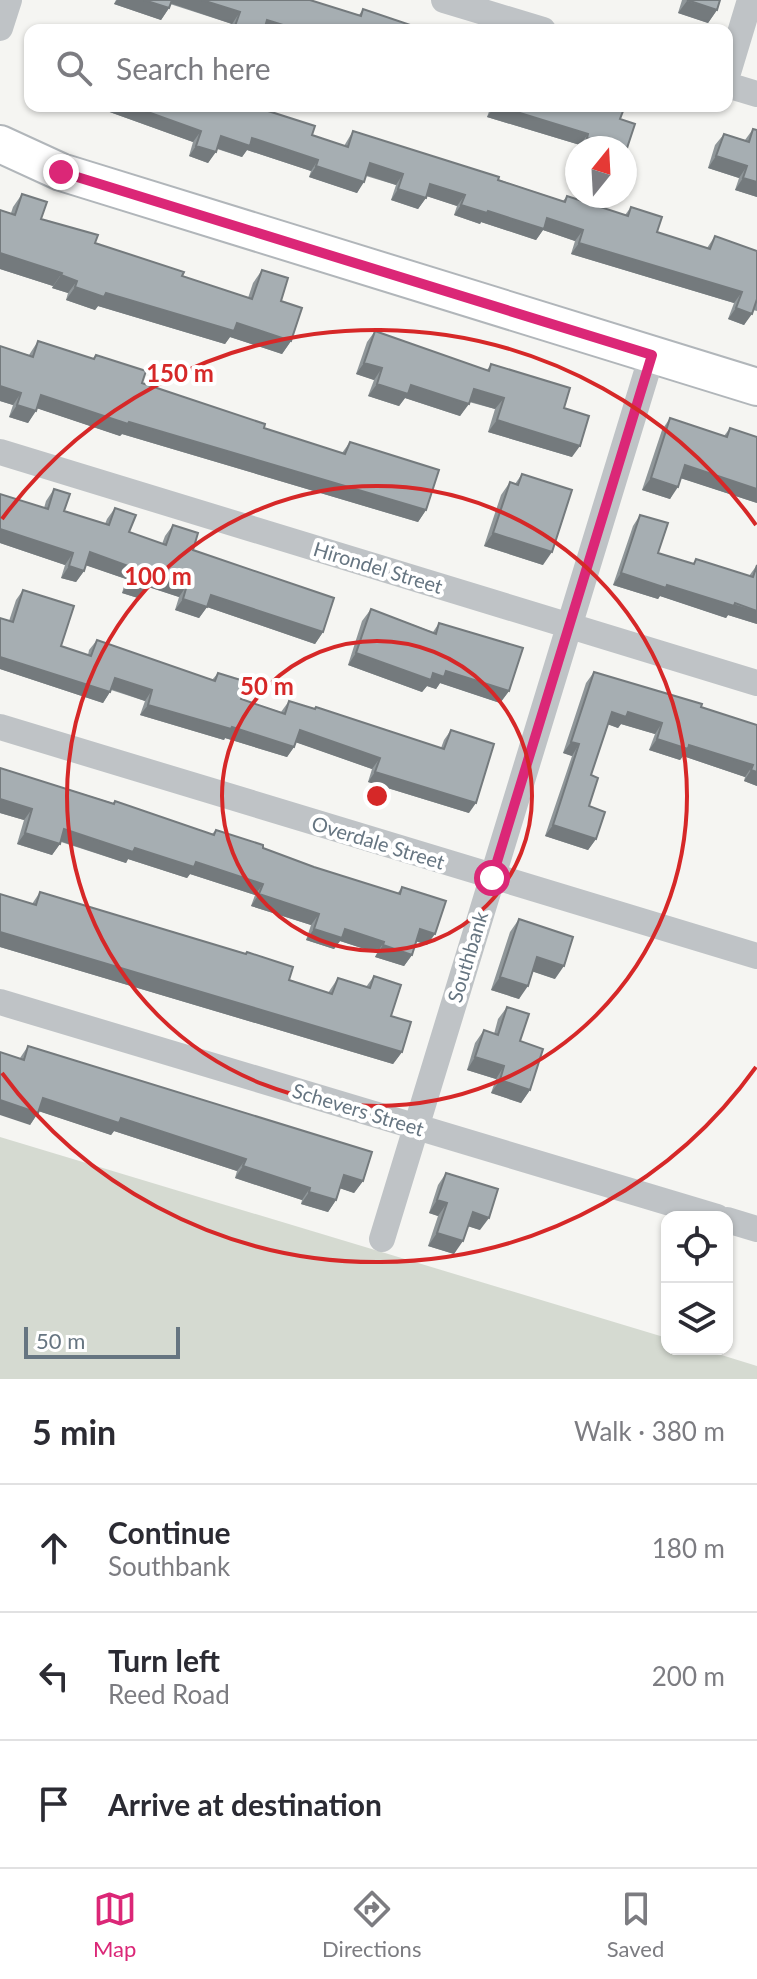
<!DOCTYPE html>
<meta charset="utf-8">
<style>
body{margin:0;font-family:Lato,sans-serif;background:#f7f7f7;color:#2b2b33}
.controls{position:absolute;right:24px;bottom:24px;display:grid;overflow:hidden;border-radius:16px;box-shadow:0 2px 6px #0004}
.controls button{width:72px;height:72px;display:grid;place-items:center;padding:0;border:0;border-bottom:2px solid #e1e1e2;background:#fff;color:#2b2b33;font:40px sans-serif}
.compass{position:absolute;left:565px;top:136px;width:72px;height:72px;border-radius:50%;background:#fff;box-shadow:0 2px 6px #0004;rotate:18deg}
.scale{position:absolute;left:24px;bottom:20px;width:156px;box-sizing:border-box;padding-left:8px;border:4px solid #667581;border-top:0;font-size:22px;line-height:28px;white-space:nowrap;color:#667581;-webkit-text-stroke:6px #fff;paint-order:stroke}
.stop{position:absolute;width:24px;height:24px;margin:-18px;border:6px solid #db2777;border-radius:50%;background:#fff}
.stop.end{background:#db2777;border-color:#fff;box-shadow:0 2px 8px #0008}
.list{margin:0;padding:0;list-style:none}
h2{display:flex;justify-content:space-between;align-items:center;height:104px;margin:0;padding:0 32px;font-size:34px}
h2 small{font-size:26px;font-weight:400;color:#7c7c81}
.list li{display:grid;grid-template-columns:52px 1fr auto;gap:24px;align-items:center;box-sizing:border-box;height:128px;padding:0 32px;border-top:2px solid #e1e1e2}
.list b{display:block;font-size:30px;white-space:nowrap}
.list p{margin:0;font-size:26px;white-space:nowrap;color:#7c7c81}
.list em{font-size:26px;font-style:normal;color:#7c7c81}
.icon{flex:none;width:44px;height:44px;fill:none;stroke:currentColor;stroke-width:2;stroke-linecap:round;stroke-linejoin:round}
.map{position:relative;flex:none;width:757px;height:1379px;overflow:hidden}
.search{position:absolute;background:#fff;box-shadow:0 2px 6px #0004;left:24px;right:24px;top:24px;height:88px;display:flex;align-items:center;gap:20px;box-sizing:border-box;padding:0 28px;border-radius:16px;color:#7c7c81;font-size:30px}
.sheet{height:488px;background:#fff}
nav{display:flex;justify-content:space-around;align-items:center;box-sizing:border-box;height:112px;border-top:2px solid #e1e1e2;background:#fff;font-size:22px;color:#7c7c81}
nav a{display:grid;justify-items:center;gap:4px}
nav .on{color:#db2777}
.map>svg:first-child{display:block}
</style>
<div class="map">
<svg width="757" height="1379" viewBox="0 0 757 1379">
<rect width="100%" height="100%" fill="#f5f5f2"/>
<!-- green -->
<path fill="#d5dad1" d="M0,1137L667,1338V1349H702L757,1366V1379H0Z"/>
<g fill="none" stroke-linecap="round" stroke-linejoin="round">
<defs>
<path id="secondary" d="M0,144L61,172L757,387"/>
</defs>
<!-- secondary casing -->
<use href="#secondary" stroke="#b1b6ba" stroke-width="40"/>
<!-- street -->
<path stroke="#bfc3c6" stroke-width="26" d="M444,0L543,30
M0,28L9,0
M727,76L750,0
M727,85L757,94
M0,452L757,683
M0,727L757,956
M0,1002L717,1217
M727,1220L757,1229
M382,1239L652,355"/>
<!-- secondary -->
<use href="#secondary" stroke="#fff" stroke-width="36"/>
</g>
<!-- wall -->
<path fill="#8f9699" d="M116,0H310L359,15L363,9L425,30H230L232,24L170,4L169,8L161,20L114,4Z
M682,0H720L717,10L708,23L678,13Z
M30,58V76L25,75Z
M93,106L262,109L312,135L344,146L353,131L563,201L567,196L625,215L631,207L657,232L707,248L715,236L757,251V311L753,310L744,325L728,319L734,303L571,254L575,241L543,230L536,240L481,222L480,224L454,215L457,206L427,196L418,209L391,200L396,185L366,176L357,193L309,177L311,171L247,150L242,157L217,149L208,163L189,156L193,142Z
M491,106H625L620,119L626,151L625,152V148H579L580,145L487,117Z
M753,129L757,130V197L735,190L739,178L708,168L715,145L724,134L745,140Z
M22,194L41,219L95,243L182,276L248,298L253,283L262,270L281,301L291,341L282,354L230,337L225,344L98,306L95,310L66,300L68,293L52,288L53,286L0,269V210L11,213L13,207Z
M375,331L487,370L491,364L564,408L572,457L488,432L495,409L469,402L460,416L405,398L399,406L368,396L374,380L356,374L367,342Z
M38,341L93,359L96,355L142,383L264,428L342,453L350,442L426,510L418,522L122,434L120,436L37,408L28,423L9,417L13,405L0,401V346L29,355Z
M670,418L724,436L730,428L757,437V503L681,478L670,499L642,490L662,430Z
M522,474L543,565L484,546L501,495L510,482L515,484Z
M54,489L64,511L105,524L107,519L115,508L129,532L162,544L165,536L173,525L193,550L323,632L315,644L207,607L199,618L175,610L179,597L146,586L138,598L122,593L126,579L86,565L84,571L76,582L61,578L65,565L0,543V494L44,508L46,501Z
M640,515L658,553L693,564L696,559L749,576L757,565V624L728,615L726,618L660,596L658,599L613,585L633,526Z
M23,590L61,646L88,655L89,650L97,640L212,680L218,673L241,699L281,712L289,701L441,748L444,740L451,730L469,813L368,782L372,769L296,742L294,747L287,757L225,738L224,740L140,715L145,701L111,690L103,703L0,669V618L9,621L16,600Z
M371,609L433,632L439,623L509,691L500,703L440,683L436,689L427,686L422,692L348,665L362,621Z
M594,672L757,725V786L744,781L745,777L683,756L680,760L649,750L655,734L621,724L618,728L608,724L591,775L589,806L596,839L588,850L545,836L572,756L563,753L586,683Z
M0,768L113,803L115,801L212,834L216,830L314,867L397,894L402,887L427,945L416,941L412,955L404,966L375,957L377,953L340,941L334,949L306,940L311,925L251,906L255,895L190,874L187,878L128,859L126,863L61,842L52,855L17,844L24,820L0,813Z
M40,892L328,993L338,978L366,987L374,976L391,1016L402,1052L393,1064L0,947V894L32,904Z
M519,919L555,979L532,971L519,999L491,990L510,932Z
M507,1007L520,1041L530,1090L521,1103L491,1093L496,1079L467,1070L475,1043L484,1030L494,1034L498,1019Z
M28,1046L363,1181L354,1193L340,1188L336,1200L328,1212L301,1204L302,1200L235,1178L237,1171L114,1131L111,1135L39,1111L30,1125L20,1058Z
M446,1173L480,1230L468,1226L454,1254L428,1246L438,1216L429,1213L438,1185Z"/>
<!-- shaded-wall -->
<path fill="#747a7d" d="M117,0H144L169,8L161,20L114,4Z
M168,0H202L240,12L232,24L167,2Z
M687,1L717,10L708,23L678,13Z
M267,20L299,30H260Z
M235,26L248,30H233Z
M30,67V76L25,75Z
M93,106H131L201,131L193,142Z
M431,106H450L447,111Z
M495,106H497L588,134L580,145L487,117Z
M221,136L252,138L318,160L311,171L247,150L242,157L213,147Z
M587,138L619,148H579Z
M196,146L216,152L208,163L189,156Z
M716,156L747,166L739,178L708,168Z
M370,163L403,174L396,185L363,174Z
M316,166L364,182L357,193L309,177Z
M743,178L757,182V197L735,190Z
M430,184L465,195L457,206L423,195Z
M398,189L426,198L418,209L391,200Z
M461,205L488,211L547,218L583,230L575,241L543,230L536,240L481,222L480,224L454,215Z
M579,243L742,292L734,303L571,254Z
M0,253L62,273L53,286L0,269Z
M61,275L77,281L68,293L52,288Z
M75,287L106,293L237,323L291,341L282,354L230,337L225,344L98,306L95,310L66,300Z
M736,308L752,314L744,325L728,319Z
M364,363L382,368L374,380L356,374Z
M377,384L411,385L469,404L460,416L405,398L399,406L368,396Z
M0,386L21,393L13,405L0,401Z
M474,389L504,398L495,409L465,400Z
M41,395L129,422L426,510L418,522L122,434L120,436L33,407Z
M17,405L36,411L28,423L9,417Z
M497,420L580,446L572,457L488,432Z
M685,465L757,489V503L677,477Z
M651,478L678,487L670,499L642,490Z
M0,529L73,553L65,565L0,543Z
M493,533L552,552L543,565L484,546Z
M90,552L134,568L126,579L82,564Z
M69,566L84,571L76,582L61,578Z
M150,573L187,585L179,597L142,585Z
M621,573L667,585L757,611V624L728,615L726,618L660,596L658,599L613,585Z
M130,581L146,587L138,598L122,593Z
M211,595L323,632L315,644L207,607L199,618L175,610L183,599Z
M356,653L433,673L446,671L509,691L500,703L440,683L436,689L427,686L422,692L348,665Z
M0,657L110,692L103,703L0,669Z
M115,678L152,690L145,701L108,688Z
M148,705L232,727L294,747L287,757L225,738L224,740L140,715Z
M612,712H628L662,723L655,734L621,724L618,728L604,723Z
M300,730L380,758L372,769L292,741Z
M657,739L689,745L753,765L745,777L683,756L680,760L649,750Z
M571,742L579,744L572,756L563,753Z
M751,770L757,772V786L744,781Z
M375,772L476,803L469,813L368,782Z
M0,799L32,809L24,820L0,813Z
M553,825L596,839L588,850L545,836Z
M64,829L135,848L196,862L263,884L255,895L190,874L187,878L128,859L126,863L57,840Z
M25,833L60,844L52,855L17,844Z
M259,894L319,914L311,925L251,906Z
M314,929H345L384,942L377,953L340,941L334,949L306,940Z
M420,929L435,934L427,945L412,940Z
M0,932L402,1052L393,1064L0,947Z
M383,945L412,955L404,966L375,957Z
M537,957L564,966L555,979L528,970Z
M500,977L528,986L519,999L491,990Z
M475,1057L504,1066L496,1079L467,1070Z
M500,1080L530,1090L521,1103L491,1093Z
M43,1098L121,1118L246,1159L237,1171L114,1131L111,1135L35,1110Z
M0,1100L38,1113L30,1125L0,1115Z
M243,1166L310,1188L302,1200L235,1178Z
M344,1175L363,1181L354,1193L336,1187Z
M309,1192L336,1200L328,1212L301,1204Z
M437,1200L447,1203L438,1216L429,1213Z
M473,1212L489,1218L480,1230L464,1225Z
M437,1233L463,1241L454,1254L428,1246Z"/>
<!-- building -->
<path fill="#a6aeb2" stroke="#747a7d" stroke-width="2" d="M144,0H172L169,8Z
M202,0H310L361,16L363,9L425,30H299L267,20L264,30H248L235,26L240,12Z
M687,0H720L717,10Z
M131,106H263L262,109L315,126L312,135L348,147L353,131L499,177L498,180L565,202L567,196L628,216L631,207L662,217L657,232L710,249L715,236L757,251V299L752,314L736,308L742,292L579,243L583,230L547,218L544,229L488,211L487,213L461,205L465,195L430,184L426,198L398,189L403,174L370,163L364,182L316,166L318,160L252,138L250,146L221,136L216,152L196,146L201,131Z
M497,106H625L620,119L635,124L626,151L625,148H619L587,138L588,134Z
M753,129L757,130V182L743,178L747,166L716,156L724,134L749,142Z
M22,194L47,202L41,219L98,235L95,243L184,272L182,276L252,299L262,270L288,278L281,301L302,308L291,341L237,323L234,331L106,293L104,297L75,287L77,281L61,275L62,273L0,253V210L15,215Z
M375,331L489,371L491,364L570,388L564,408L589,416L580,446L497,420L504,398L474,389L469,404L411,385L408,394L377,384L382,368L364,363Z
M38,341L94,359L96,355L146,371L142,383L265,424L264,428L345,454L350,442L439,470L426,510L129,422L128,424L41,395L36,411L17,405L21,393L0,386V346L33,357Z
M670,418L727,437L730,428L757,437V489L685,465L678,487L651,478Z
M522,474L572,490L552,552L493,533L510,482L518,485Z
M54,489L70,494L64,511L109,525L115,508L136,515L129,532L166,545L173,525L198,533L193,550L334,598L323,632L211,595L207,607L183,599L187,585L150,573L146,587L130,581L134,568L90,552L84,571L69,566L73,553L0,529V494L48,509Z
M640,515L668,523L658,553L694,564L696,559L753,577L757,565V611L735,603L734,606L667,585L666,588L621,573Z
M23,590L74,606L61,646L91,656L97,640L215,681L218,673L247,682L241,699L285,714L289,701L315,709L316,707L444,749L451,730L494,744L476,803L375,772L380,758L300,730L294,747L232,727L231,729L148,705L152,690L115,678L110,692L0,657V618L13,622Z
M371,609L436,634L439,623L523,648L509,691L446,671L444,677L433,673L431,680L356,653Z
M594,672L702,704L701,707L757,725V772L751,770L753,765L689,745L688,749L657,739L662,723L628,712L626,717L612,712L591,775L598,778L589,806L605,812L596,839L553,825L579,744L571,742Z
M0,768L114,804L115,801L214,835L216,830L263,845V848L314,867L400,894L402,887L446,901L435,934L420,929L412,955L383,945L384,942L345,929L342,938L314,929L319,914L259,894L263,884L196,862L194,867L135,848L133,852L64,829L60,844L25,833L32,809L0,799Z
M40,892L246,954L247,952L293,967L289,980L332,994L338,978L370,988L374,976L401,985L391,1016L411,1022L402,1052L0,932V894L36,905Z
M519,919L573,937L564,966L537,957L528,986L500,977Z
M507,1007L529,1014L520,1041L543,1049L530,1090L500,1080L504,1066L475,1057L484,1030L498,1035Z
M28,1046L372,1152L363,1181L344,1175L336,1200L309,1192L310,1188L243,1166L246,1159L121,1118L119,1123L43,1098L38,1113L0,1100V1052L24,1060Z
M446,1173L498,1189L489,1218L473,1212L463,1241L437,1233L447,1203L437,1200Z"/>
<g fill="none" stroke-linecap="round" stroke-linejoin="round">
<!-- route -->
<path stroke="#db2777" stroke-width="10" d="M61,172L652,355L492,878"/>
</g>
<!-- distance rings -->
<g fill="none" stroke="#d62828" stroke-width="4">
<circle cx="377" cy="796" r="155"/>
<circle cx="377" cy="796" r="310"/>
<path d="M756 1067A466 466 0 0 1 2 1073M2 519A466 466 0 0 1 756 525"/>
</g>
<g text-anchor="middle" stroke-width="8" stroke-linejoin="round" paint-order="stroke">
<!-- street labels -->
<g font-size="20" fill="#667581" stroke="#fff">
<text transform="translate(378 568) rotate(17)" y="7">Hirondel Street</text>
<text transform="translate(378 843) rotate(17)" y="7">Overdale Street</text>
<text transform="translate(468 957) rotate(-73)" y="7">Southbank</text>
<text transform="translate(358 1110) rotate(17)" y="7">Schevers Street</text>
</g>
</g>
<circle cx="377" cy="796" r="12" fill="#d62828" stroke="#fff" stroke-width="4"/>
<g font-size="24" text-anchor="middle" font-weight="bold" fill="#d62828" stroke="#fff" stroke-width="8" stroke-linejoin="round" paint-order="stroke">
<text x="180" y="382">150 m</text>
<text x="158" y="585">100 m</text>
<text x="267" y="695">50 m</text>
</g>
</svg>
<div class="controls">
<button><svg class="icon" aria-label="locate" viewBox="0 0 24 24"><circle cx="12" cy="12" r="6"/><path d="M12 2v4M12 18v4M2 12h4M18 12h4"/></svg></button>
<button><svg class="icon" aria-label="layers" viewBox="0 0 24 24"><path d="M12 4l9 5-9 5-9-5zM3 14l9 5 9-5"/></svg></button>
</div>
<svg class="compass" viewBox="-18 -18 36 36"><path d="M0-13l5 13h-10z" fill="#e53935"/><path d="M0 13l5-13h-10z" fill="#7c7c81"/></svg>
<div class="scale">50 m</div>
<div class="stop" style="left:492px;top:878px"></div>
<div class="stop end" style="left:61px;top:172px"></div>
<div class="search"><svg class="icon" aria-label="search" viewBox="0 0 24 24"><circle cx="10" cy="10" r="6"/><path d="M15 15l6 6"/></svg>Search here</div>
</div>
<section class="sheet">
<h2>5 min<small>Walk · 380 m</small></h2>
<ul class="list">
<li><svg class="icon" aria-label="ahead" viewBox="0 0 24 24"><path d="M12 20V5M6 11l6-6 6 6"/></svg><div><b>Continue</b><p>Southbank</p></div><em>180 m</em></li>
<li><svg class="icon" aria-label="left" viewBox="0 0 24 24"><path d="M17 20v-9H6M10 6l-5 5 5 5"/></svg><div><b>Turn left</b><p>Reed Road</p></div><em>200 m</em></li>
<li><svg class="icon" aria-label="arrive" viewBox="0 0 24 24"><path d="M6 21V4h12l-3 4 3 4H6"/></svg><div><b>Arrive at destination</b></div></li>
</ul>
</section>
<nav>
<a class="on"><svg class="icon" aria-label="map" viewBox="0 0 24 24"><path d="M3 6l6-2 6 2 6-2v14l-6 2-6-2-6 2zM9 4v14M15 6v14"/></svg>Map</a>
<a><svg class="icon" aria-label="directions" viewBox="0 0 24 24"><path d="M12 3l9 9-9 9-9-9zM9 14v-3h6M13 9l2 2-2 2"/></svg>Directions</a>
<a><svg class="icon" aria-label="saved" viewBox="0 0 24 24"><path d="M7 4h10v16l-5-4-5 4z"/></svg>Saved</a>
</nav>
